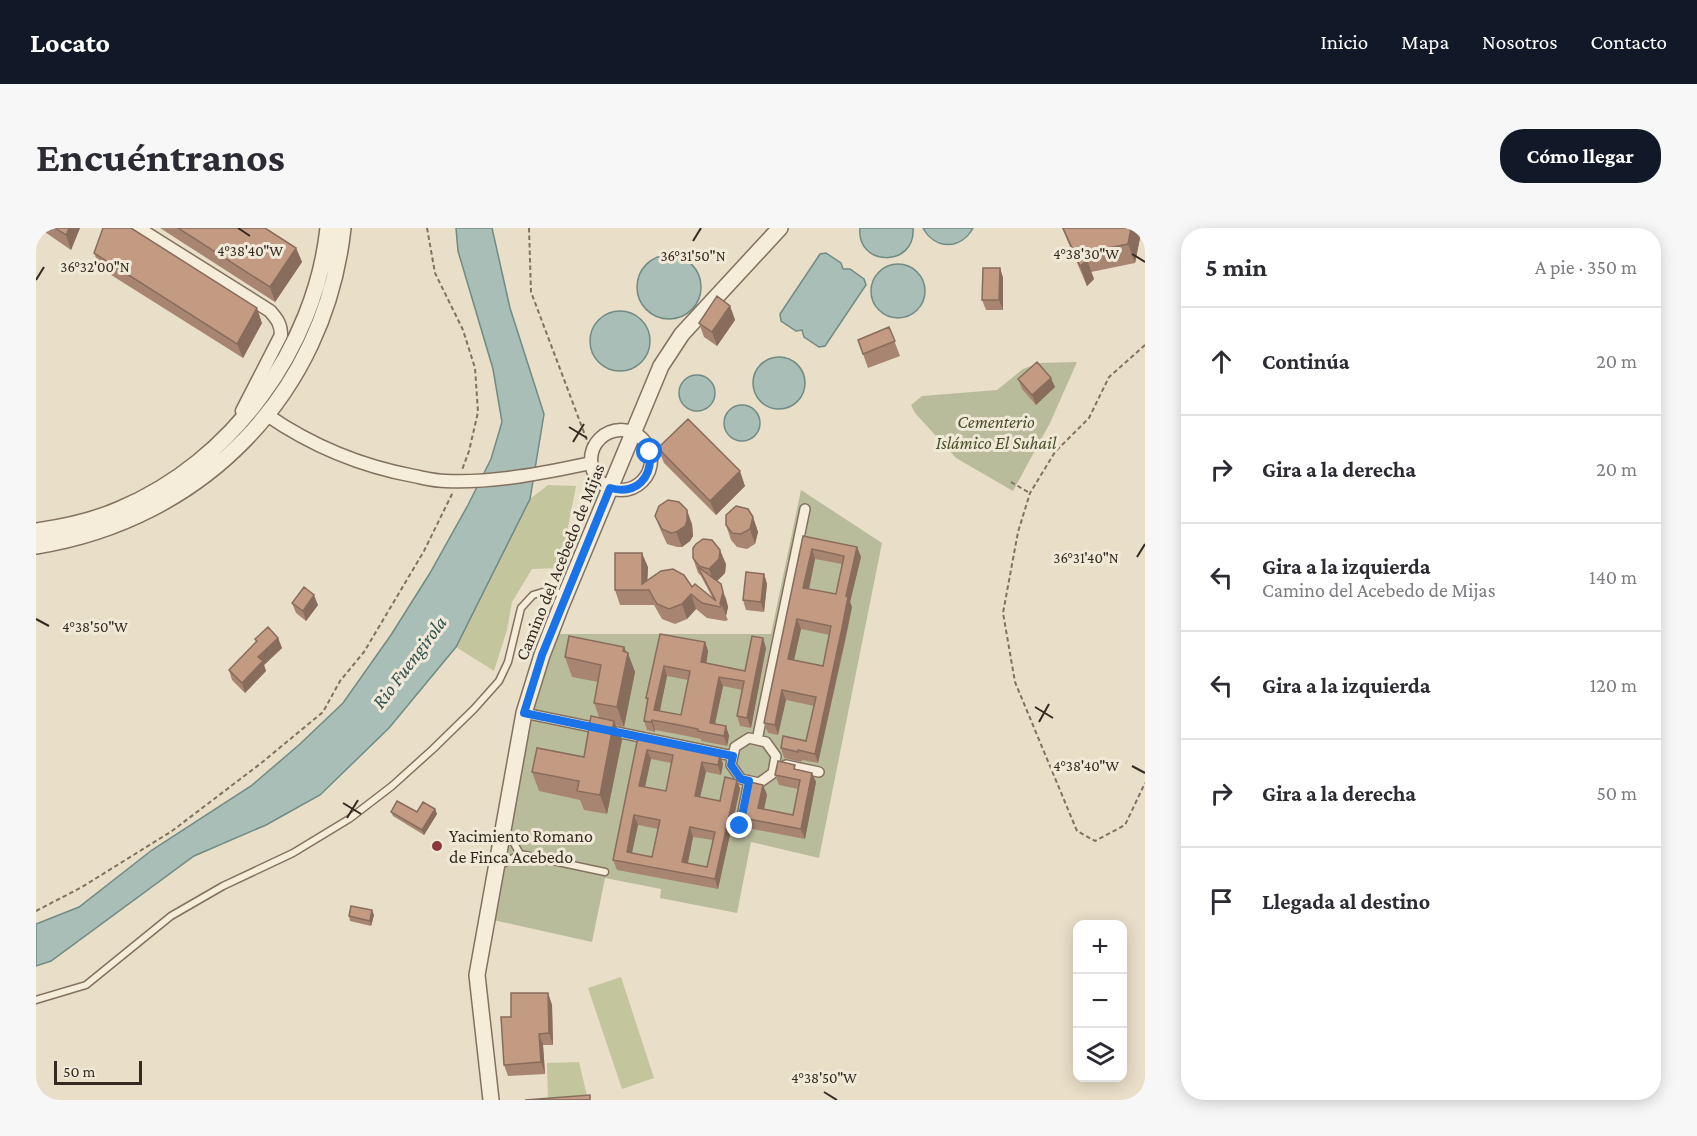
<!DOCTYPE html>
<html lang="es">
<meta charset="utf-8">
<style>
body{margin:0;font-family:"Crimson Pro",serif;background:#f7f7f7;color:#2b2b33}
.controls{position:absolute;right:18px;bottom:18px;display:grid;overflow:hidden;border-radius:12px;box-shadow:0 3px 15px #0003}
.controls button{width:54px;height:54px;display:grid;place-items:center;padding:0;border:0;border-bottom:2px solid #e1e1e2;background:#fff;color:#2b2b33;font:30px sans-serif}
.scale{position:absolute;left:18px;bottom:15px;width:88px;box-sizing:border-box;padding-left:6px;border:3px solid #352a21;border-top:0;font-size:16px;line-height:21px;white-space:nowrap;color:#352a21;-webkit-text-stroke:4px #f1e9d7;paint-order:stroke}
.stop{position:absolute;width:18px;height:18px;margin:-14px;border:4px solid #1a73e8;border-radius:50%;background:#fff}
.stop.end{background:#1a73e8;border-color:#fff;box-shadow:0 2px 6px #0008}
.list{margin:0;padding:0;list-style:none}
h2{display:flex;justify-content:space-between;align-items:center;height:78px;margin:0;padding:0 24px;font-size:26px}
h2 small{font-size:20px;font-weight:400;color:#7c7c81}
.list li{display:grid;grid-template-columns:39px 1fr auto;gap:18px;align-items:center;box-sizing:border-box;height:108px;padding:0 24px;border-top:2px solid #e1e1e2}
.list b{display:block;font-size:22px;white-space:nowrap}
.list p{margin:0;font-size:20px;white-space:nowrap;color:#7c7c81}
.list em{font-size:20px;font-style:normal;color:#7c7c81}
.icon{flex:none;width:33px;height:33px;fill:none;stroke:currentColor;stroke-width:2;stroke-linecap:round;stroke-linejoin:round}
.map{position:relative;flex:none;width:1109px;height:872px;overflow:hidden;border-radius:24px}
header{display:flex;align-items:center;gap:36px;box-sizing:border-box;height:84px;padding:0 30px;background:#111827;color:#fff}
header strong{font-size:28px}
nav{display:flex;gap:33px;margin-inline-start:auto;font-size:21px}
.intro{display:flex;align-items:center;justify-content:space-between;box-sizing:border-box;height:144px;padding:0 36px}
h1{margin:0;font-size:42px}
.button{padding:15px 27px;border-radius:24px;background:#111827;color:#fff;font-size:21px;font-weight:700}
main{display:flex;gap:36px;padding:0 36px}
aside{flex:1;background:#fff;border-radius:24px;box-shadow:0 3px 15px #0003}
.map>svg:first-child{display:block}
</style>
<header>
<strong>Locato</strong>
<nav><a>Inicio</a><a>Mapa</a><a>Nosotros</a><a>Contacto</a></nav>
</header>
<div class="intro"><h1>Encuéntranos</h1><a class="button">Cómo llegar</a></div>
<main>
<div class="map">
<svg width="1109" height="872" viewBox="0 0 1109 872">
<rect width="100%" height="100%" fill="#e9dec8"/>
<!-- green -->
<path fill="#c3c69d" d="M512,257L540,258L524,340L496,341L476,374L471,402L458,443L420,419L494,271Z
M585,749L618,850L586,861L552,760Z
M543,834L552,872H512L511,835Z"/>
<!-- cemetery -->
<path fill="#b9bc9b" d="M1041,134L1014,195L977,263L920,230L879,185L875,177L886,168L961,162L987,141L1003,135Z
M765,262L846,315L783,630L715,614L701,685L624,670L625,661L569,650L556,714L457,692L471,625L494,485L522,406H735Z"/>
<!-- water -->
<path fill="#a8beb7" stroke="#708b84" stroke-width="1.5" d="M420,0H456L474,80L508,186L494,271L420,419L353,500L284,567L230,597L158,628L15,733L0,738V696L43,679L116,622L215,558L264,516L307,475L355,407L394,345L432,277L455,231L466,194L457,141L422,23Z
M824,0H877C880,40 820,39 824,0Z
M887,0H937C925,22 899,22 887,0Z
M790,25L805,35L807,41H814L828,51L830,57L789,118L783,119L768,109L766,102L760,103L745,93L744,86L784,26Z
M601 59a32 32 0 1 1 64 0a32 32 0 1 1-64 0Z
M835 63a27 27 0 1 1 54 0a27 27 0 1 1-54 0Z
M554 113a30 30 0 1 1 60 0a30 30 0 1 1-60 0Z
M717 155a26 26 0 1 1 52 0a26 26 0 1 1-52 0Z
M643 165a18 18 0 1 1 36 0a18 18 0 1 1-36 0Z
M688 195a18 18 0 1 1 36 0a18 18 0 1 1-36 0Z"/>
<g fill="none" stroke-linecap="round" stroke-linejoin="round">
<defs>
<path id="service" d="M471,603L484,626
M463,638L484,626L569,644
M0,772L50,757L135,688L187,658L257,625L313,591L356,558L397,521L438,481L463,453L472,434L485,380L497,367L510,363L530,366"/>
<path id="pedestrian" d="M488,485L697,528
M713,510L730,514L740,528L737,545L723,555L705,551L695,537L699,519Z
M721,512L769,281
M750,537L783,544
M704,599L713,553"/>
<path id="minor" d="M102,0L234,83C241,91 245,96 245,107L206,183
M231,187C276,218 324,238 378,248C388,250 399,253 410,253C458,255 508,245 555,235
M555 232a30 30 0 1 1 60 0a30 30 0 1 1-60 0Z"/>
<path id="tertiary" d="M0,303C29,299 57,293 84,281C196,234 279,120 292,0
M0,318C165,292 289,167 307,0
M455,872L441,747L488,485L506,427L525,378L625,138L646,106L744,0"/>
</defs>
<!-- service casing -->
<use href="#service" stroke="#83715f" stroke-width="9"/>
<!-- pedestrian casing -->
<use href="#pedestrian" stroke="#83715f" stroke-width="12"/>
<!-- minor casing -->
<use href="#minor" stroke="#83715f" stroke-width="15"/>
<!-- tertiary casing -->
<use href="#tertiary" stroke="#83715f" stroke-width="18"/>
<!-- path -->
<path stroke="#83715f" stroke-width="2" stroke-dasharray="4.5 3" stroke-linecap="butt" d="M391,0L399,45L427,102L439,140L442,184L433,223L426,242
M493,0L495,64L555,223
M1109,117L1073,149L1053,190L1019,224L994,265L982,304L967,385L979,454L1041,603L1059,613L1089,597L1109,555
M975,254L994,265
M0,683L46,659L136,603L224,536L287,484L304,453L328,424L388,323L417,264"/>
<!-- service -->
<use href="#service" stroke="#f5ecda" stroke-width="6"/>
<!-- pedestrian -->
<use href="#pedestrian" stroke="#f5ecda" stroke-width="9"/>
<!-- minor -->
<use href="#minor" stroke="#f5ecda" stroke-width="12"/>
<!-- tertiary -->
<use href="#tertiary" stroke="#f5ecda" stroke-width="15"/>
</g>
<!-- wall -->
<path fill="#a88571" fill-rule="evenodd" d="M3,0H44L35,22Z
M124,0H229L260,20L266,34L239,74Z
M1026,0H1106L1099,35L1055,44L1058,51L1051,58Z
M58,25L226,95L207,130L64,40Z
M964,40L967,50V82H950L946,72Z
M694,78L699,92L681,118L668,109L663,95Z
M853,99L864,128L832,140L822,112Z
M982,151L1019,159L1000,177L986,161Z
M622,220L709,258L680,287L628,235Z
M619,288L656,296L657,308L654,313L646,319H641L631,316L625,303Z
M717,289L722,304L719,316L711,321L701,319L695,312L690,297Z
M767,308L821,319L825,329L814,374L816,379L810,410L782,535L766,532L765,534L748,530L745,520L770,513L778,478L750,472L742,507L732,505L728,495ZM779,331L806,336L800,366L773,361ZM765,401L794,407L787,438L758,432Z
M657,330L690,336L689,345L681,353L690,370L692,379L690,388L692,392L689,393L671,390L660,381L651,391L639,396L626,391L618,377H584L579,362L612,339L611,352L656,359L676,369L665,348L662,345Z
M728,346L731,356L728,384L710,382L707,372Z
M256,375L282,377L270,393L260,385Z
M624,406L669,414L672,423L670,435L709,443L730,420L715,500L704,498L701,488L706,462L687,458L679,496L690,498L693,508L691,518L665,513V511L646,507L619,502V504L611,502L608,493L611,473L610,470ZM631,448L652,452L645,487L624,483Z
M242,410L246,420L228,437L230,443L209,465L196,452L193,442L220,414L219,411Z
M588,419L599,444L588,499L580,497L586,512L571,586L548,582L544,572L503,563L496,544L548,529L563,489L558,475L562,454L536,449L529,429Z
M602,509L684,527L687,536L685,547L670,544L664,569L684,573L701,552L704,561L682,661L581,642L577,632ZM615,531L635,535L630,563L609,559ZM602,597L622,601L616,629L596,625ZM657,609L677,612L671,639L652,635Z
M761,541L776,545L780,554L769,611L711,600L707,590L727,557L731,567L728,581L757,587L762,561L743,557L739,547Z
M399,581L401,586L388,607L357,588L355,584H381Z
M338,687L335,698L314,693L313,688Z
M512,765L516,777L517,817H507L509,846L472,848L468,837L475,789Z"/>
<!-- shaded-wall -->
<path fill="#886c5c" d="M33,0H44L35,22L30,7Z
M1095,0H1106L1099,35L1092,16Z
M260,20L266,34L239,74L234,59Z
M1051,32L1058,51L1051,58L1044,38Z
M964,40L967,50V82L963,72Z
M694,78L699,92L681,118L676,104Z
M221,80L226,95L207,130L201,116Z
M1015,150L1019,159L1000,177L996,167Z
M704,243L709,258L680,287L674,273Z
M651,282L656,296L657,308L654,313L646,319L640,304Z
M717,289L722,304L719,316L714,301Z
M821,319L825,329L814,374L816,379L782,535L779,526L810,368Z
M776,321L779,331L771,370L767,360Z
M684,322L690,336L689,345L678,356L673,341Z
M606,325L612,339L611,362L606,356Z
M728,346L731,356L728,384L725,374Z
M685,356L692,379L690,388L686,377L684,376Z
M655,366L660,381L651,391L646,376Z
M278,367L282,377L270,393L267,383Z
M761,391L765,401L756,441L752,431Z
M242,410L246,420L228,437L230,443L209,465L206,455L222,429Z
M727,410L730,420L715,500L711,490Z
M669,414L672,423L669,444L665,434Z
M588,419L592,428V425L599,444L588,499L581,479Z
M628,438L631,448L622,491L618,482Z
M683,449L687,458L677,505L674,495Z
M746,462L750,472L742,507L739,497Z
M616,492L619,502V504L615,494Z
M578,493L586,512L571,586L564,567Z
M690,498L693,508L691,518L688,508Z
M611,522L615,531L607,568L603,558Z
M684,527L687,536L685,547L682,537Z
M666,534L670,544L662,578L659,568Z
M776,545L780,554L769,611L765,601Z
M701,552L704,561L682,661L679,651Z
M727,557L731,567L726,590L722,580Z
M399,581L401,586L388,607L386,602Z
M598,587L602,597L594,633L591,624Z
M654,599L657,609L650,644L646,634Z
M336,682L338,687L335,698L334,693Z
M512,765L516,777L517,817L513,805Z
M503,806L507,817L509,846L505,834Z"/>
<!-- building -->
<path fill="#c39b83" stroke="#886c5c" stroke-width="1.5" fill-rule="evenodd" d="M19,0H33L30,7Z
M67,0H95L221,80L201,116L58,25Z
M142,0H229L260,20L234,59Z
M1027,0H1095L1092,16L1047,25L1051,32L1044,38Z
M947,40H964L963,72H946Z
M681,68L694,78L676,104L663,95Z
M853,99L859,113L827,126L822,112Z
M1001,134L1015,150L996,167L982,151Z
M652,191L704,243L674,273L622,220Z
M632,272L643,274L651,282V293L649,298L640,304L635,305L626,301L619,288L623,278Z
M700,278L712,281L717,289L714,301L705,306L696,305L690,297V287Z
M767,308L821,319L810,368L812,369L806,400L779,526L762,522V524L745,520L747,508L770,513L780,469L746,462L739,497L728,495ZM776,321L808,328L800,366L767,360ZM761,391L795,398L787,438L752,431Z
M667,311L676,312L684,322L683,331L673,341L663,338L657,330V320L660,316Z
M579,325H606V356L625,343L637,341L648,347L656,359L659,356L680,373L662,339L685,356L687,364L684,376L686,377L684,379L666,375L655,366L646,376L633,381L621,376L613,362H579Z
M710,344L728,346L725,374L707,372Z
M268,359L278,367L267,383L256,375Z
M232,399L242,410L222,429L227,433L206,455L193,442L221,413L219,411Z
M624,406L669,414L665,434L709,443L716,408L727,410L711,490L701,488L708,453L683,449L674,495L690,498L688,508L662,503V501L643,497L616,492L615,494L608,493L612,470H610ZM628,438L654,443L645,487L618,482Z
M533,408L588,419L587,423L592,425L581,479L558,475L565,437L529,429Z
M555,488L578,493L564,567L541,563L543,553L496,544L501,520L548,529Z
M602,509L684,527L682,537L666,534L659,568L684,573L689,549L701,552L679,651L577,632ZM611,522L637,527L630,563L603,558ZM598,587L624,592L616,629L591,624ZM654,599L679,604L671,639L646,634Z
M742,533L759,537L758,541L776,545L765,601L707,590L714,554L727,557L722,580L757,587L764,552L739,547Z
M361,573L381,584L387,574L399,581L386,602L355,584Z
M315,678L336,682L334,693L313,688Z
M475,765H512L513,805L503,806L505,834L468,837L465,789H475Z
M554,867V872H489Z"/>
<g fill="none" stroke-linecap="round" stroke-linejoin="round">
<!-- route -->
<path stroke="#1a73e8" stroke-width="8" d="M614,224C616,250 601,267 574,260L506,427L488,485L697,528L695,537L705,551L713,553L704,598"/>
</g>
<!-- ticks -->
<path fill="none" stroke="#352a21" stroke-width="2" d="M202,0L214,8M657,13L665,0M1096,26L1109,34M0,52L8,39M533,199L551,210M537,214L548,196M1101,329L1109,316M0,391L13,398M999,479L1017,490M1003,494L1013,476M1096,538L1109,545M307,575L325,586M311,590L322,572M788,864L801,872"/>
<!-- markers -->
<circle fill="#8b363a" stroke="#f1e9d7" stroke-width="2" cx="401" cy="618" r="6"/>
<g text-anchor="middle" stroke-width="6" stroke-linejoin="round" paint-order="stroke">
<!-- park labels -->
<g font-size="18" font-style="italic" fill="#474f2a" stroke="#f1e9d7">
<text x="960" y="200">Cementerio<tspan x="960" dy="21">Islámico El Suhail</tspan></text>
</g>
<!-- street labels -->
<g font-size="18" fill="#352a21" stroke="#f1e9d7">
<text transform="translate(524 334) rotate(-68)" y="6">Camino del Acebedo de Mijas</text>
</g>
<!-- poi labels -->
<g font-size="18" fill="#352a21" stroke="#f1e9d7" text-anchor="start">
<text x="413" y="614">Yacimiento Romano<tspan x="413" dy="21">de Finca Acebedo</tspan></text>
</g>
<!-- water labels -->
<g font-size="20" font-style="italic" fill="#325350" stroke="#f1e9d7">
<text transform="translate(373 434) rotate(-53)" y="7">Rio Fuengirola</text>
</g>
</g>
<g font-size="15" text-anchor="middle" fill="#352a21" stroke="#f1e9d7" stroke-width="6" stroke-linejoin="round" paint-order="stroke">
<text x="214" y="28">4°38'40"W</text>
<text x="1050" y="31">4°38'30"W</text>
<text x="657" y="33">36°31'50"N</text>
<text x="59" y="44">36°32'00"N</text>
<text x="1050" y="335">36°31'40"N</text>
<text x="59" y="404">4°38'50"W</text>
<text x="1050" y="543">4°38'40"W</text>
<text x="788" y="855">4°38'50"W</text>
</g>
</svg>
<div class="controls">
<button>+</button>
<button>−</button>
<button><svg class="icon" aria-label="layers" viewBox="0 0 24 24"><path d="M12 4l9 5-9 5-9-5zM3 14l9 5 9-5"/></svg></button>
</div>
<div class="scale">50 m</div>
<div class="stop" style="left:614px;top:224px"></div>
<div class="stop end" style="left:704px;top:598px"></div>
</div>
<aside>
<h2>5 min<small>A pie · 350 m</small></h2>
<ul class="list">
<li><svg class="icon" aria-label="ahead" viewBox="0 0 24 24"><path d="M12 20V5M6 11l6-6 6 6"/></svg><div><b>Continúa</b></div><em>20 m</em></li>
<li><svg class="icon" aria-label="right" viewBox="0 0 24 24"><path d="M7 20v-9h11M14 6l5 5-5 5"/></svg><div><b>Gira a la derecha</b></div><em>20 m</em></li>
<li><svg class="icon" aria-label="left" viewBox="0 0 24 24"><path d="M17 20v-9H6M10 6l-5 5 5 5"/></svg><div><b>Gira a la izquierda</b><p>Camino del Acebedo de Mijas</p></div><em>140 m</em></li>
<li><svg class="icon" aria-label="left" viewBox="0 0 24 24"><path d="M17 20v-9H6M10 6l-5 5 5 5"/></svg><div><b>Gira a la izquierda</b></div><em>120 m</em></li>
<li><svg class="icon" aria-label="right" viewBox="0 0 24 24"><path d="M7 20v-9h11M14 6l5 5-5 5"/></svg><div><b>Gira a la derecha</b></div><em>50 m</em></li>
<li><svg class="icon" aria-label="arrive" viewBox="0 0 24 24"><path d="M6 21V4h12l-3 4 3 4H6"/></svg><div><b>Llegada al destino</b></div></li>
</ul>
</aside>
</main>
